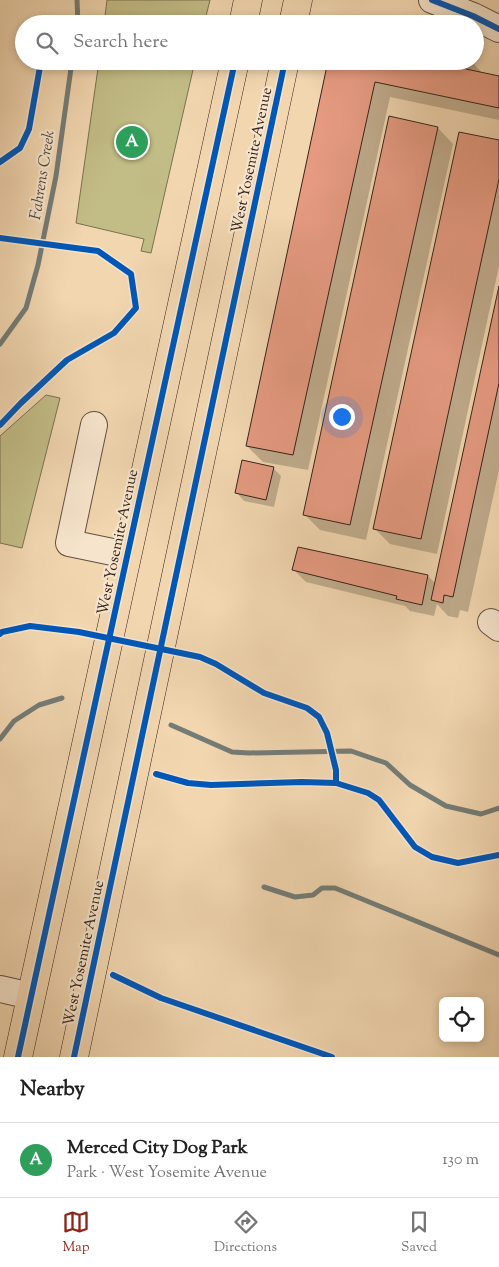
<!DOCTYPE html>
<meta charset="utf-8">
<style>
body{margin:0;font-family:"Sorts Mill Goudy",serif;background:#f2f2f2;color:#222}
.controls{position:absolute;right:15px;bottom:15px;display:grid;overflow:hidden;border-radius:8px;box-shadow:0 2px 8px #0003}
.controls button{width:45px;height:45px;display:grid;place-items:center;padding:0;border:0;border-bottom:1px solid #e0e0e0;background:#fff;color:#222;font:25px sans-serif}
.you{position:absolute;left:341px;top:416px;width:18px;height:18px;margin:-12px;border:4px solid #fff;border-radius:50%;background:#1a73e8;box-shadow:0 0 0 8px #1a73e833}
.badge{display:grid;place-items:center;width:32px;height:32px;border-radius:50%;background:#8f2418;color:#fff;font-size:16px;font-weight:700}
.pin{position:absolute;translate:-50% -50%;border:2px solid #fff;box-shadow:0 1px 5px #0006}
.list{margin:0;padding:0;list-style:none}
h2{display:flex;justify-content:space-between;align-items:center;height:65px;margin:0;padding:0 20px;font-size:21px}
h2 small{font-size:16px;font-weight:400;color:#767676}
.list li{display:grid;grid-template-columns:32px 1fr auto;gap:15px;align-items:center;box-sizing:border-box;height:75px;padding:0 20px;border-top:1px solid #e0e0e0}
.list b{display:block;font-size:19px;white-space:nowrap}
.list p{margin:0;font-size:16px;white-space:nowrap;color:#767676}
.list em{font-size:16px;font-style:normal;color:#767676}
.icon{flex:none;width:28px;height:28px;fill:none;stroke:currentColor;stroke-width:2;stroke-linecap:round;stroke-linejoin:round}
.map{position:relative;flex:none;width:499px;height:1057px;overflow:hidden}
.search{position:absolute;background:#fff;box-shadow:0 2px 8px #0003;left:15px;right:15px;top:15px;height:55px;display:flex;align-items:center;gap:12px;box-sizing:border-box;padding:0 18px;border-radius:28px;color:#767676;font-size:19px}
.sheet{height:140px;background:#fff}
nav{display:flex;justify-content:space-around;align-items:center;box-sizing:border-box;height:70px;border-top:1px solid #e0e0e0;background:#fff;font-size:14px;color:#767676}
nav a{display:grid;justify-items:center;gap:2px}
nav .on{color:#8f2418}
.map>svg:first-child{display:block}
</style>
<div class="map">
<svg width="499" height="1057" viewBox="0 0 499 1057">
<rect width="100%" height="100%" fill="#f1d6b0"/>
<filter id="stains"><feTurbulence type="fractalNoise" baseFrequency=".004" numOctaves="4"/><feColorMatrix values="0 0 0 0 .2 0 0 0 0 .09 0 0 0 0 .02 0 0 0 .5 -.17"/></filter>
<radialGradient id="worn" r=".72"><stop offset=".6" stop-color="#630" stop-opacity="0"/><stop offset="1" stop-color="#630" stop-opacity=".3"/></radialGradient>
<!-- green -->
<path fill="#c2bc86" stroke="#7c7050" d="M107,0H210L204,24H104Z
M99,61H195L151,253L141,251L144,239L76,223Z
M46,395L60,398L22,548L0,543V436Z"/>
<!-- shadow -->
<path fill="#0003" d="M330,61H471L483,74L499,77V120L390,97L308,470L263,462L247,446Z
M438,128L453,144L366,540L320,530L304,514Z
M499,141V266L437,554L390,544L374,528Z
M499,292V470L468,612L460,610L458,618L448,616L437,604L434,616L410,611L405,606L306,582L294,570L299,548L428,576L436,584Z
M273,468L281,476L274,507L244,501L236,492Z"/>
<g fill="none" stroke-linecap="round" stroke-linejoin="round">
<!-- stream -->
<path stroke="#747c77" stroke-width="5" d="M77,0L78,24
M0,344L26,308L38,265L56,176L72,61
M171,725L232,752L249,753L351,751L386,763L410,785L446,806L481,814L499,808
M0,739L14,721L39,705L62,698
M264,887L295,897L313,895L322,888H335L499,955"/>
</g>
<!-- building -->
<path fill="#e59a81" stroke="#35241b" d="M358,17L389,24H348Z
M328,61H467L466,69L499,76V108L375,82L293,455L246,446Z
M389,116L438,127L350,525L303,515Z
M459,132L499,140V179L421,539L373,529Z
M499,286V383L453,597L444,595L443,603L431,600Z
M242,460L274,467L266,500L235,493Z
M298,547L428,575L422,605L396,599L397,596L292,570Z"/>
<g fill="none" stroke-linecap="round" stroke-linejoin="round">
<defs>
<path id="minor" d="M432,0L473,16L499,29
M94,425L69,543L127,555
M491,622L499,628
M0,989L31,996"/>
<path id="major" d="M243,24L248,0
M293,24L298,0
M18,1057L235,61
M74,1057L285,61"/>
</defs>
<!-- minor casing -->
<use href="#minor" stroke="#645040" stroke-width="28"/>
<!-- major casing -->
<use href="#major" stroke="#35241b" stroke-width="29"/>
<!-- minor -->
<use href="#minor" stroke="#f6e4cc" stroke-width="26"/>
<!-- major -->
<use href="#major" stroke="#f1d6b0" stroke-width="28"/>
<defs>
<path id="cycleway" d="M432,0L473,16L499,29
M0,162L20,148L29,129L41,61
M0,238L98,251L131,274L136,308L114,333L67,360L21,403L0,425
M0,634L2,632L30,626L79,632L200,657L216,664L264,693L307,708L319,717L327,733L336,770V783
M156,774L188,783L211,785L302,782L336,783L368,793L379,800L415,847L432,857L458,863L499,855
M113,975L161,998L332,1057
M18,1057L235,61
M74,1057L285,61"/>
</defs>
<!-- cycleway casing -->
<use href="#cycleway" stroke="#f6e4cc" stroke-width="9"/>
<!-- cycleway -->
<use href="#cycleway" stroke="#0057b8" stroke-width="6"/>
</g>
<g text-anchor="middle" stroke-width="4.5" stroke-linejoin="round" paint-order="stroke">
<!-- street labels -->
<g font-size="15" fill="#35241b" stroke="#f6e4cc">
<text transform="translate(251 160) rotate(-78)" y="5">West Yosemite Avenue</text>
<text transform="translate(117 542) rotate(-78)" y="5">West Yosemite Avenue</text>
<text transform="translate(83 953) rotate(-78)" y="5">West Yosemite Avenue</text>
</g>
<!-- water labels -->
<g font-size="16" font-style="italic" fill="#4f4942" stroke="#f6e4cc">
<text transform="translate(41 175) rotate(-81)" y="6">Fahrens Creek</text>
</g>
</g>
<rect width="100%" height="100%" filter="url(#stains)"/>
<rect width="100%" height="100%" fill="url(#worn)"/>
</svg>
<div class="controls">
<button><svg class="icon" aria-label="locate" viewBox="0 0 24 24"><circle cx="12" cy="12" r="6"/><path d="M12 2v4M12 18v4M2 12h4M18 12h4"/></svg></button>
</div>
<div class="you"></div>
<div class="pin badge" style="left:132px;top:142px;background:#2e9e5b">A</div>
<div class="search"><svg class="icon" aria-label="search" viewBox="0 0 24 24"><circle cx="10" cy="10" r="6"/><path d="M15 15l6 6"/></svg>Search here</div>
</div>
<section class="sheet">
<h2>Nearby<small></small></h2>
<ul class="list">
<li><span class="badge" style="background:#2e9e5b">A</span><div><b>Merced City Dog Park</b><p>Park · West Yosemite Avenue</p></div><em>130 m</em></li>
</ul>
</section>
<nav>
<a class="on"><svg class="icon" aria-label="map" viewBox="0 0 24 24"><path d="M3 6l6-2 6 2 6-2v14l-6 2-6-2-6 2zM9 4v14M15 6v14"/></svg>Map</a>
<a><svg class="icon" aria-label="directions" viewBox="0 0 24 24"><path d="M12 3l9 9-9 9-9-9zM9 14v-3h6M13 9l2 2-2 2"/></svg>Directions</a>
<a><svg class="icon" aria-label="saved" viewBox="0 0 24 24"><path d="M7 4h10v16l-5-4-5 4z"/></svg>Saved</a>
</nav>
